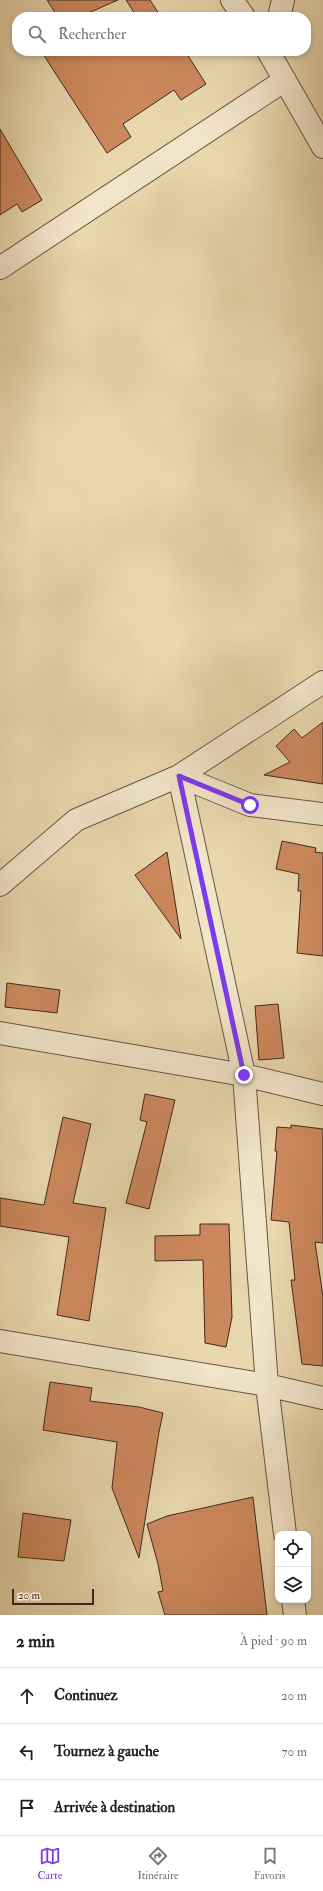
<!DOCTYPE html>
<html lang="fr">
<meta charset="utf-8">
<style>
body{margin:0;font-family:"IM FELL Double Pica",serif;background:#f2f2f2;color:#202124}
.controls{position:absolute;right:12px;bottom:12px;display:grid;overflow:hidden;border-radius:8px;box-shadow:0 2px 6px #0003}
.controls button{width:36px;height:36px;display:grid;place-items:center;padding:0;border:0;border-bottom:1px solid #e0e0e0;background:#fff;color:#202124;font:20px sans-serif}
.scale{position:absolute;left:12px;bottom:10px;width:82px;box-sizing:border-box;padding-left:4px;border:2px solid #402a1f;border-top:0;font-size:11px;line-height:14px;white-space:nowrap;color:#402a1f;-webkit-text-stroke:3px #f1e5ca;paint-order:stroke}
.stop{position:absolute;width:12px;height:12px;margin:-9px;border:3px solid #7c3aed;border-radius:50%;background:#fff}
.stop.end{background:#7c3aed;border-color:#fff;box-shadow:0 1px 4px #0008}
.list{margin:0;padding:0;list-style:none}
h2{display:flex;justify-content:space-between;align-items:center;height:52px;margin:0;padding:0 16px;font-size:17px}
h2 small{font-size:13px;font-weight:400;color:#757577}
.list li{display:grid;grid-template-columns:26px 1fr auto;gap:12px;align-items:center;box-sizing:border-box;height:56px;padding:0 16px;border-top:1px solid #e0e0e0}
.list b{display:block;font-size:15px;white-space:nowrap}
.list em{font-size:13px;font-style:normal;color:#757577}
.icon{flex:none;width:22px;height:22px;fill:none;stroke:currentColor;stroke-width:2;stroke-linecap:round;stroke-linejoin:round}
.map{position:relative;flex:none;width:323px;height:1615px;overflow:hidden}
.search{position:absolute;background:#fff;box-shadow:0 2px 6px #0003;left:12px;right:12px;top:12px;height:44px;display:flex;align-items:center;gap:10px;box-sizing:border-box;padding:0 14px;border-radius:16px;color:#757577;font-size:15px}
.sheet{height:220px;background:#fff}
nav{display:flex;justify-content:space-around;align-items:center;box-sizing:border-box;height:56px;border-top:1px solid #e0e0e0;background:#fff;font-size:11px;color:#757577}
nav a{display:grid;justify-items:center;gap:2px}
nav .on{color:#7c3aed}
.map>svg:first-child{display:block}
</style>
<div class="map">
<svg width="323" height="1615" viewBox="0 0 323 1615">
<rect width="100%" height="100%" fill="#e9d7ae"/>
<filter id="stains"><feTurbulence type="fractalNoise" baseFrequency=".005" numOctaves="4"/><feColorMatrix values="0 0 0 0 .2 0 0 0 0 .09 0 0 0 0 .02 0 0 0 .5 -.17"/></filter>
<radialGradient id="worn" r=".72"><stop offset=".6" stop-color="#630" stop-opacity="0"/><stop offset="1" stop-color="#630" stop-opacity=".3"/></radialGradient>
<!-- building -->
<path fill="#cd885d" stroke="#402a1f" d="M47,0H118L79,17H58Z
M126,0H150L161,17H137Z
M41,51H185L206,84L181,100L174,90L123,124L131,137L107,153Z
M0,129L42,200L22,212L17,204L0,215Z
M323,722V784L264,775L290,762L276,746L294,729L302,738Z
M282,841L316,848L315,852L323,853V956L297,953L301,891H298L299,874L276,869Z
M167,852L181,939L135,875Z
M7,983L60,990L57,1013L5,1007Z
M278,1004L284,1058L259,1060L255,1006Z
M145,1094L175,1100L149,1209L126,1203L147,1122L140,1120Z
M63,1117L91,1124L73,1203L106,1208L89,1321L57,1315L69,1237L0,1226V1198L44,1205Z
M291,1125L323,1129V1243L315,1242L323,1297V1366L302,1364L291,1280H295L289,1222L271,1220L277,1151H275L277,1127L291,1128Z
M200,1224H229L232,1317L226,1347L205,1343L203,1260L155,1261V1236L200,1235Z
M50,1382L92,1388L90,1401L139,1407L163,1413L159,1432L139,1558L112,1488L117,1442L43,1430Z
M253,1497L267,1615H165L158,1592L163,1591L158,1564L147,1524L167,1516Z
M23,1513L71,1520L64,1561L18,1557Z"/>
<g fill="none" stroke-linecap="round" stroke-linejoin="round">
<defs>
<path id="minor" d="M232,0L244,17
M279,17L283,0
M268,51L323,147
M0,268L285,80
M179,776L244,1075L267,1385L285,1534
M179,776L250,805L323,814
M0,885L76,820L179,776L323,682
M0,1033L244,1075L323,1094
M0,1341L267,1385L323,1398
M293,1600L295,1615"/>
</defs>
<!-- minor casing -->
<use href="#minor" stroke="#6a5543" stroke-width="24"/>
<!-- minor -->
<use href="#minor" stroke="#f1e5ca" stroke-width="22"/>
</g>
<g fill="none" stroke-linecap="round" stroke-linejoin="round">
<!-- route -->
<path stroke="#7c3aed" stroke-width="5" d="M244,1075L179,776L250,805"/>
</g>
<rect width="100%" height="100%" filter="url(#stains)"/>
<rect width="100%" height="100%" fill="url(#worn)"/>
</svg>
<div class="controls">
<button><svg class="icon" aria-label="locate" viewBox="0 0 24 24"><circle cx="12" cy="12" r="6"/><path d="M12 2v4M12 18v4M2 12h4M18 12h4"/></svg></button>
<button><svg class="icon" aria-label="layers" viewBox="0 0 24 24"><path d="M12 4l9 5-9 5-9-5zM3 14l9 5 9-5"/></svg></button>
</div>
<div class="scale">20 m</div>
<div class="stop" style="left:250px;top:805px"></div>
<div class="stop end" style="left:244px;top:1075px"></div>
<div class="search"><svg class="icon" aria-label="search" viewBox="0 0 24 24"><circle cx="10" cy="10" r="6"/><path d="M15 15l6 6"/></svg>Rechercher</div>
</div>
<section class="sheet">
<h2>2 min<small>À pied · 90 m</small></h2>
<ul class="list">
<li><svg class="icon" aria-label="ahead" viewBox="0 0 24 24"><path d="M12 20V5M6 11l6-6 6 6"/></svg><div><b>Continuez</b></div><em>20 m</em></li>
<li><svg class="icon" aria-label="left" viewBox="0 0 24 24"><path d="M17 20v-9H6M10 6l-5 5 5 5"/></svg><div><b>Tournez à gauche</b></div><em>70 m</em></li>
<li><svg class="icon" aria-label="arrive" viewBox="0 0 24 24"><path d="M6 21V4h12l-3 4 3 4H6"/></svg><div><b>Arrivée à destination</b></div></li>
</ul>
</section>
<nav>
<a class="on"><svg class="icon" aria-label="map" viewBox="0 0 24 24"><path d="M3 6l6-2 6 2 6-2v14l-6 2-6-2-6 2zM9 4v14M15 6v14"/></svg>Carte</a>
<a><svg class="icon" aria-label="directions" viewBox="0 0 24 24"><path d="M12 3l9 9-9 9-9-9zM9 14v-3h6M13 9l2 2-2 2"/></svg>Itinéraire</a>
<a><svg class="icon" aria-label="saved" viewBox="0 0 24 24"><path d="M7 4h10v16l-5-4-5 4z"/></svg>Favoris</a>
</nav>
